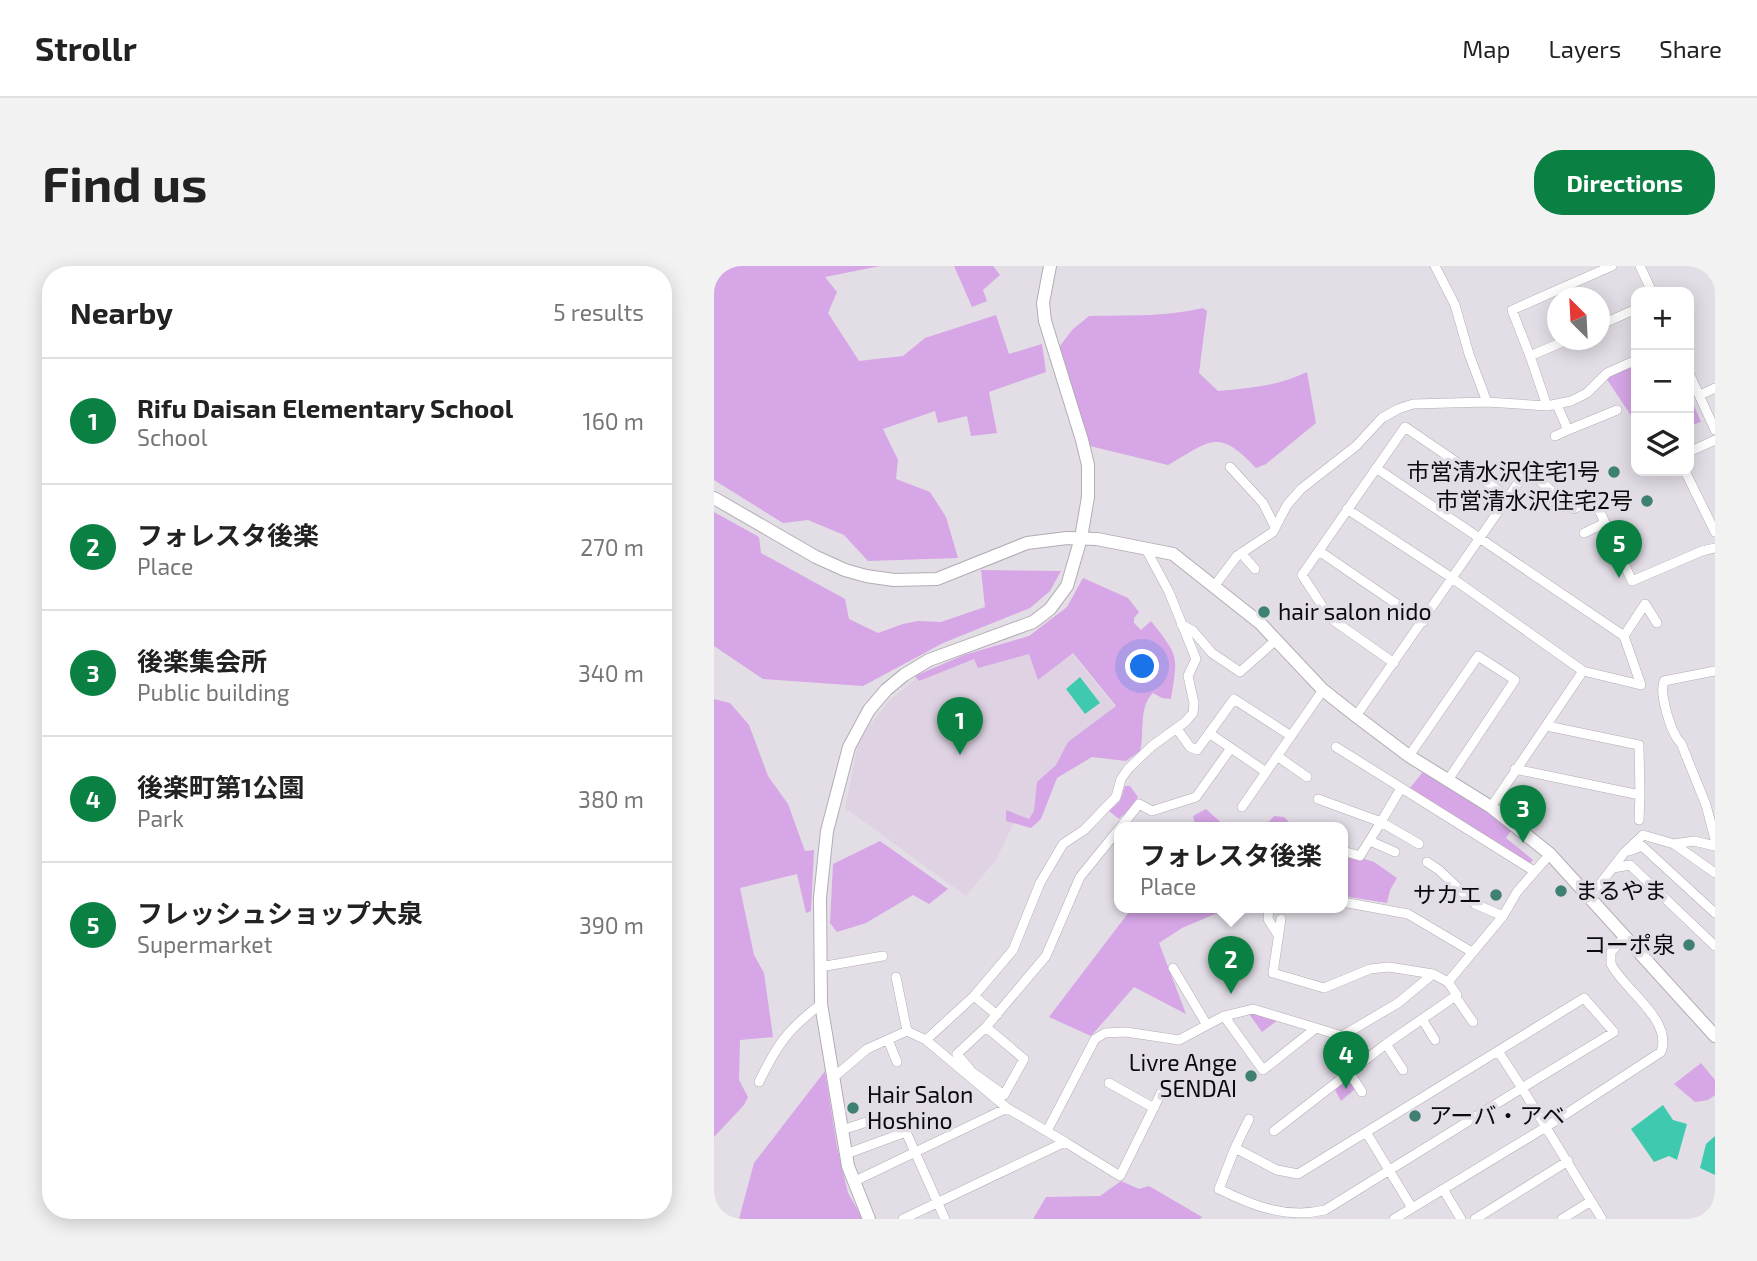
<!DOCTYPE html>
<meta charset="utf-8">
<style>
body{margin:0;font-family:"Exo 2","Noto Sans JP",sans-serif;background:#f2f2f2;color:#222}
.controls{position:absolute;right:21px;top:21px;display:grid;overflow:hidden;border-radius:14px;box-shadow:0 4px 18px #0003}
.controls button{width:63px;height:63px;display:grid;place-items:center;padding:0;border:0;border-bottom:2px solid #e0e0e0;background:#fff;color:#222;font:35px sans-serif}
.compass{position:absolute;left:833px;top:21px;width:63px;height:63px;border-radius:50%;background:#fff;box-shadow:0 4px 18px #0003;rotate:336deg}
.you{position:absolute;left:429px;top:401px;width:24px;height:24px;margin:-18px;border:5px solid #fff;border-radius:50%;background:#1a73e8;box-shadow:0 0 0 10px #1a73e833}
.badge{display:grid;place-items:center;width:46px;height:46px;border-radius:50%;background:#0b8043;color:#fff;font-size:23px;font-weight:700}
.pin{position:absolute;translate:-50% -58px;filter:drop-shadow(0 2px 4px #0008)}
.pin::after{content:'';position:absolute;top:37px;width:24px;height:21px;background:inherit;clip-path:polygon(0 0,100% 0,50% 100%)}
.popup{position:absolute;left:400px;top:556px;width:234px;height:91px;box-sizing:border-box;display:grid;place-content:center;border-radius:14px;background:#fff;filter:drop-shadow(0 2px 5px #0005);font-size:23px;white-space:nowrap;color:#767676}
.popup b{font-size:26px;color:#222}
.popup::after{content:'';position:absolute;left:50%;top:100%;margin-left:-14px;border:14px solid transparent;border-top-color:#fff}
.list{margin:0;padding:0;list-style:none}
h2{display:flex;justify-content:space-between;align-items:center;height:91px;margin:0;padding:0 28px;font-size:30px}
h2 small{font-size:23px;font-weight:400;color:#767676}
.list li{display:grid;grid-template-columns:46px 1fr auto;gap:21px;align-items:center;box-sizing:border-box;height:126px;padding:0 28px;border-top:2px solid #e0e0e0}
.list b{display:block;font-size:26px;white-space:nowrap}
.list p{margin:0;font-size:23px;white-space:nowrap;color:#767676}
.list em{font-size:23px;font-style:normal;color:#767676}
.icon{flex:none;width:38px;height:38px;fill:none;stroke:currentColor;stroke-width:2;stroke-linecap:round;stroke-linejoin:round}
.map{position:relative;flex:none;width:1001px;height:953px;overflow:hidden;border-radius:28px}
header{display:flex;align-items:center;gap:42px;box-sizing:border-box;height:98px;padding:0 35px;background:#fff;border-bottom:2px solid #e0e0e0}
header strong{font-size:33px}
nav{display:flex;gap:38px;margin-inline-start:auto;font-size:24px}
.intro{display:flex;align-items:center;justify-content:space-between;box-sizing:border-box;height:168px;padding:0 42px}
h1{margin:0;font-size:49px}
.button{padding:18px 32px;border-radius:28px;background:#0b8043;color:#fff;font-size:24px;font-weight:700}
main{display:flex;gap:42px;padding:0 42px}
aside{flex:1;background:#fff;border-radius:28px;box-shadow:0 4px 18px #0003}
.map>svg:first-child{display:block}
</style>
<header>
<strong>Strollr</strong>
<nav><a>Map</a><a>Layers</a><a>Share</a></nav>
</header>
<div class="intro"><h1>Find us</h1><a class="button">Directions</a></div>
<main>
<aside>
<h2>Nearby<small>5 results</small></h2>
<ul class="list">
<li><span class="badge">1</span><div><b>Rifu Daisan Elementary School</b><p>School</p></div><em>160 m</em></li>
<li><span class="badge">2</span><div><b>フォレスタ後楽</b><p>Place</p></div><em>270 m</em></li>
<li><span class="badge">3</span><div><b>後楽集会所</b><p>Public building</p></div><em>340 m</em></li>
<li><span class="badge">4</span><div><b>後楽町第1公園</b><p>Park</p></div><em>380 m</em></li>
<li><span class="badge">5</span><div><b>フレッシュショップ大泉</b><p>Supermarket</p></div><em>390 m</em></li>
</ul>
</aside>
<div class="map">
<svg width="1001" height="953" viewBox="0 0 1001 953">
<rect width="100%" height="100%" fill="#e3dde6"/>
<!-- built -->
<path fill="#dfd3e3" d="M335,359L401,441L355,478L316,557L304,548L282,594L252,630L131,542L144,478L153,463L175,435L205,410L315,371Z"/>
<!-- green -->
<path fill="#d6a6e6" d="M0,0H166L111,11L123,26L114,47L145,95L189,90L211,72L282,49L295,88L328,78L332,106L275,126L283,167L257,170L253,150L224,157L221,145L169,163L184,194L182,213L216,226L232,251L244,292L154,295L130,269L94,254L69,257L0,214Z
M240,0H279L286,9L269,24L273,35L258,41Z
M489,42L493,45L485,107L504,125C536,122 564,120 593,106L602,157L552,198L542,202C504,161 496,175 454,199L376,180L343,84L358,64L375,50C416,49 449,51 489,42Z
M922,98V157L892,112Z
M975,128L987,156L975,160Z
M0,246L45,271L47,287L131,333L135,353L164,367L189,358L204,355L227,356L271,341L267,304L347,305L336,325L316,342L229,377L149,420L49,413L0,380Z
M369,312L414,332L425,346L420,352V357L427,364L437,355C465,391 464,388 457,433L448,432L439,427C424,441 431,467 426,485L412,495L378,491L343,512L327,553L317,562L292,555V544L315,553L320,545L323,516L342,499L354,476L402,440L359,387L324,414L315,388L264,402L260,393L205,415L201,410L250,389L315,370L353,341Z
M0,433L16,437L35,459L54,510L74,538L91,585L100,584L97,645L92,647L83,608L26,622L40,689L50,707L59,771L26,774L25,814L34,831L30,839L0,871Z
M709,506L799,562L792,572L819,594L815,598L695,523Z
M411,520H416L424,531L411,550L409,549L405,553L395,545L406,535Z
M492,543L513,562H482L479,550Z
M560,550L570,551L581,562H549Z
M166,575L234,623L215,638L199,629L152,657L123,666L116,657L119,598Z
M629,586L660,596L683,612L676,624L673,637L629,630Z
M418,642H515L468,662L445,677L472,748L420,721L377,770L335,751Z
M546,747L564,754L548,766L535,748Z
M987,797L1001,814V829L994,834L981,836L960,818Z
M111,805L123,881L134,927L149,953H25L40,897Z
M635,812L642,822L627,835L621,824Z
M407,915L425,923L435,920L488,951L486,953H319L332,931L386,930Z"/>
<!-- water -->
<path fill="#3fcaaf" d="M366,411L386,437L371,448L352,423Z
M949,839L959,854L973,858L963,894L955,890L940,896L917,863Z
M1001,870V909L986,902L992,878Z"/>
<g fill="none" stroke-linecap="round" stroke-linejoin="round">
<defs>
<path id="street" d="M721,0L741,39L755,88L773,136L833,140L857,135L873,127L893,107L922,94
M926,0L938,26
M886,59L922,43
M853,74L816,90L798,44L898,0
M816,90L833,140
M975,107L1001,164
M986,129L1001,122
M854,164L903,144
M841,170L854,164L843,139
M975,186L1001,174
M516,201L549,237L561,261
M662,202L910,370L927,419L869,405L777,541
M971,205L1001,266
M633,243L738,312L869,405
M870,267L891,257
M605,285L709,356
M527,287L541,303
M501,319L523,290L559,266L573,239L587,223L642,180L668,152L684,143L699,138L773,136
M467,358L479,365L498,387L526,406L562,374
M910,370L931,338L943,357
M680,397L616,352L588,309L691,161L794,231
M1001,405L950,415C945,428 957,468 967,477L992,539L1001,573
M642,450L813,204L859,243L880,233L918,315L988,285L1001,282
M463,463L476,481L483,484L520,433L577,470L609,424
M495,467L552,506
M622,481L820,605
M563,490L593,511
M695,490L764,390L801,414L734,514
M801,503L926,529L925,479L833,460
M604,533L667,556L687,522
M528,541L577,470
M925,554L926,529
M406,562L425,538L438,545L482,531L517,482
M656,575L681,586
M960,578L1001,607
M629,585L646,590L667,556L705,578
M915,585L928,580L1001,647
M713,596L725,604L761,638L789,650
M899,602L916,599L1001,680
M876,631L910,587L929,569L960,578L980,575L1001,580
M629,636L694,648L758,686
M555,642L554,653L564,669
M106,701L169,690
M459,702L493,759
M734,716L789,650L803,626L836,588
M260,730L283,749
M741,730L759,756
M708,753L721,774
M272,761L310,793L290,829L258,806L243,788L272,761L332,690L366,611L405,563
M602,762L628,770L684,737L719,708
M193,765L212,774L260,730L299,684L326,617L349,578L370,564L402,531L407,513L414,503L438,480L471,456L479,447L480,437L474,410L482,393L455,326L432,283
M174,774L183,796
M672,778L689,804
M784,785L808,822L611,944C572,953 539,940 505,923L521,882L563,904L584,908Z
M784,785L870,732L900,766L808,822L888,953
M635,806L648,826
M120,811L153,783L193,765L182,711
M45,816C63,779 73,764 107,738
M395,817L440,842
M128,864L159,854
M333,865L381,773L391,767L412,766L465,774L510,750L539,743L602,762L549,804L510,750
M560,865L672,778L743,729L734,716L719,708L675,701L656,703L610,722L559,707L567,653
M652,866L698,942
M351,876L406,910L447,827
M521,882L535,853
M132,888L192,866L231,953
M139,916L293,842
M729,923L747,953
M189,953L351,876L293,842L212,774
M680,953L832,861L947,786C959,754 911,725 897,698V686L911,670
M761,953L854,895
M848,953L877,935"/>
<path id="secondary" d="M0,232L102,291L131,304L152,310L180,314L223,313L313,277L353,272L383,273L459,288L546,357L609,424L642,450L695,490L777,541L836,588L1001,770
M155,953L134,900L107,738L106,632L113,565L135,481L155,444L172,424L190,409L215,394L319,356L336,343L353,320L367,272L374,231V199L368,174L331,55L329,37L336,0"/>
</defs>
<!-- street casing -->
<use href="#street" stroke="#b3acb5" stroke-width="10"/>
<!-- secondary casing -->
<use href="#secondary" stroke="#b3acb5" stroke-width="14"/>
<!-- street -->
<use href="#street" stroke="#fff" stroke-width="9"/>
<!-- secondary -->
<use href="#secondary" stroke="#fff" stroke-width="12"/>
</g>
<!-- markers -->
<g fill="#3e8172" stroke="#e3dde6" stroke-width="2.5">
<circle cx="900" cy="206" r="7"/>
<circle cx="933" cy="235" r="7"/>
<circle cx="550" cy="346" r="7"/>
<circle cx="847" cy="625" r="7"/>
<circle cx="782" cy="629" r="7"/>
<circle cx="975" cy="679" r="7"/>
<circle cx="537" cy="810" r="7"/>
<circle cx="139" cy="842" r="7"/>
<circle cx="701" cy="850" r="7"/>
</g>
<g text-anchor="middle" stroke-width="7" stroke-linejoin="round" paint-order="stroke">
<!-- poi labels -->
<g font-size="23" fill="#0c0a0d" stroke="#e3dde6" text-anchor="end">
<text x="886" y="214">市営清水沢住宅1号</text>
<text x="919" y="243">市営清水沢住宅2号</text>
<text x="564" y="354" text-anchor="start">hair salon nido</text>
<text x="861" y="633" text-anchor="start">まるやま</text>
<text x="768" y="637">サカエ</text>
<text x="961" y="687">コーポ泉</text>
<text x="523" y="805">Livre Ange<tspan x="523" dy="26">SENDAI</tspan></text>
<text x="153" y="837" text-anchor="start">Hair Salon<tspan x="153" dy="26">Hoshino</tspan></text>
<text x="715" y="858" text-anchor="start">アーバ・アベ</text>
</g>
</g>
</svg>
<div class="controls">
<button>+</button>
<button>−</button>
<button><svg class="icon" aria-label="layers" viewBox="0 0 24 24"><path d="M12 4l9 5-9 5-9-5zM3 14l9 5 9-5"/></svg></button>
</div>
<svg class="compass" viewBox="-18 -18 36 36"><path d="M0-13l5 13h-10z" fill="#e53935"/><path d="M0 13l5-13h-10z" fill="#767676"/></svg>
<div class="you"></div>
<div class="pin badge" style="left:246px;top:489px">1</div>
<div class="pin badge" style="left:517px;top:728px">2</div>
<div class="popup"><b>フォレスタ後楽</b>Place</div>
<div class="pin badge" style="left:809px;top:577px">3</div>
<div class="pin badge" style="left:632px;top:823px">4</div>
<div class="pin badge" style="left:905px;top:312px">5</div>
</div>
</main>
